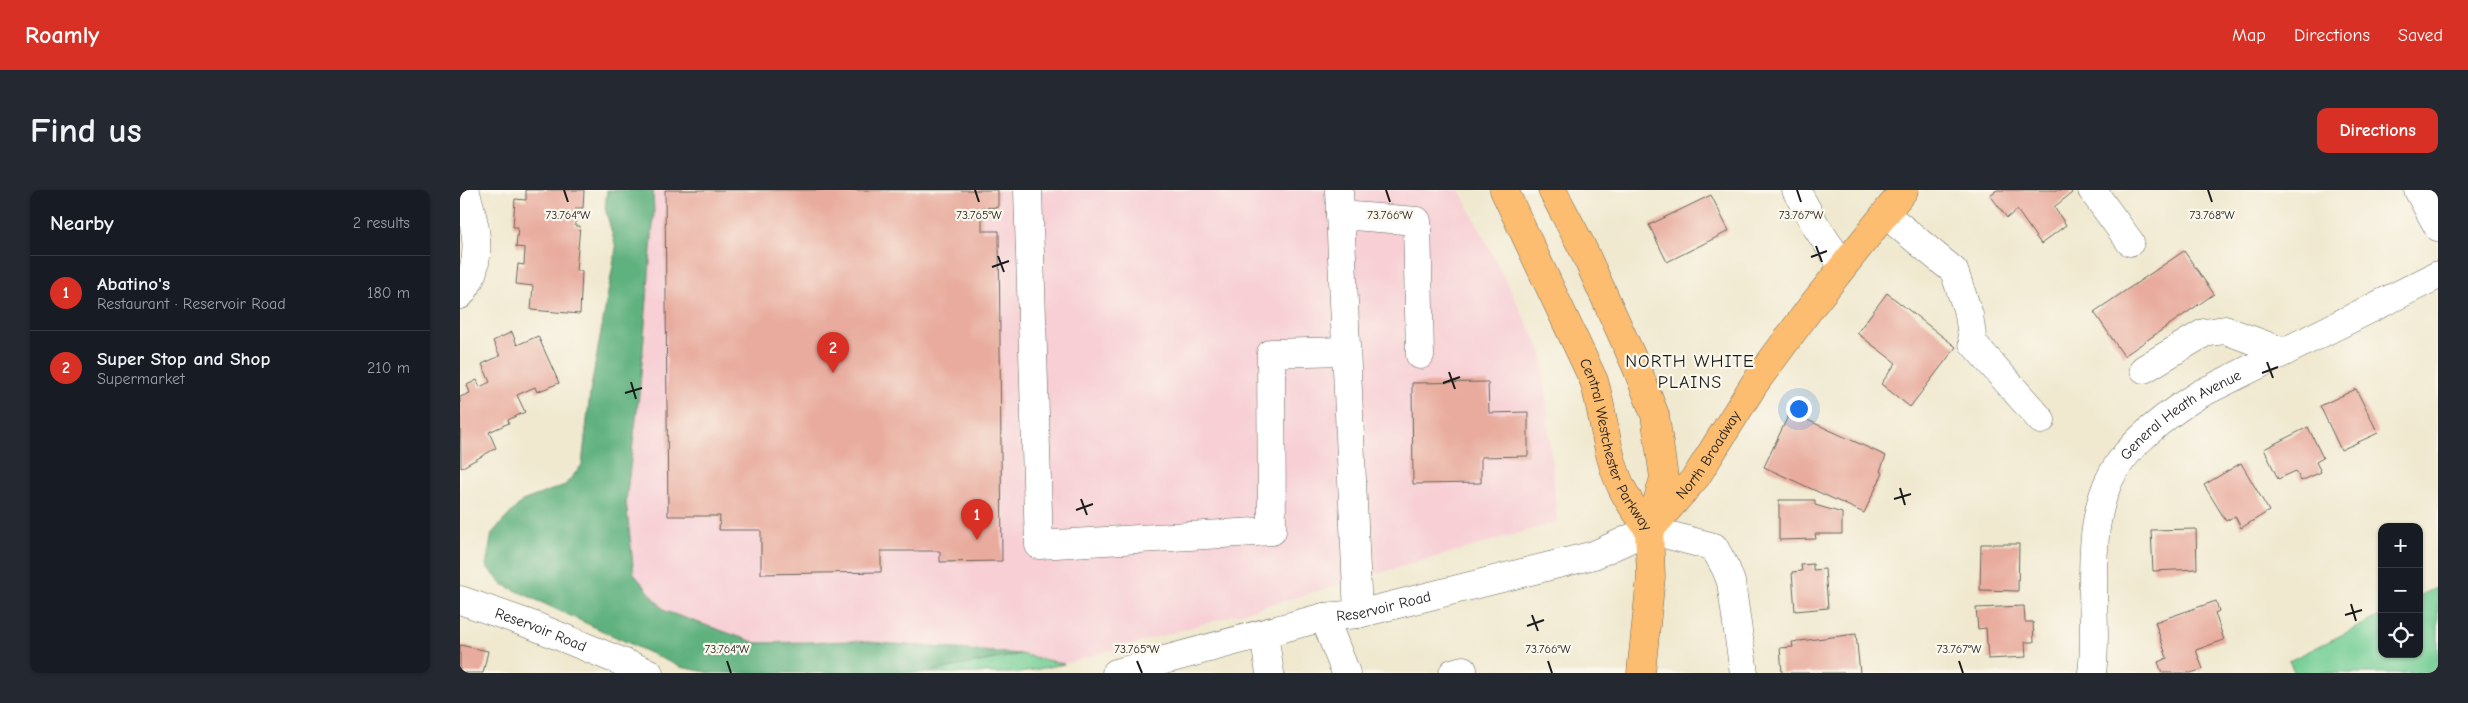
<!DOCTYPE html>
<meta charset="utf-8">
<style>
body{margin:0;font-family:"Comic Neue",sans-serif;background:#242831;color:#f1f3f6}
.controls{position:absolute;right:15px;bottom:15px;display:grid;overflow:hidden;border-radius:10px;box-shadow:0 1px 4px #0004}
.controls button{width:45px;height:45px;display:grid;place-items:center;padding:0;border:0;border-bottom:1px solid #363941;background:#171b24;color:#f1f3f6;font:25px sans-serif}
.you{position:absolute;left:1338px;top:218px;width:18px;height:18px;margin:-12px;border:4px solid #fff;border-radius:50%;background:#1a73e8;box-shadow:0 0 0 8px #1a73e833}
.badge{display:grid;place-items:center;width:32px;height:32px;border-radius:50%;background:#d93025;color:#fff;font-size:16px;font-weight:700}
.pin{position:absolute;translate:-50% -41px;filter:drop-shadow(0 1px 2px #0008)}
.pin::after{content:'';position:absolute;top:26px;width:18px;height:15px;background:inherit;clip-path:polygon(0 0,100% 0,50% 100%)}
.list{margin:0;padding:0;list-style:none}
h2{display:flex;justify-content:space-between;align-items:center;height:65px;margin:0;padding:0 20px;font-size:21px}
h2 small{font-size:16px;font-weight:400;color:#9ea1a6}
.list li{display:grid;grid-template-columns:32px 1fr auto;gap:15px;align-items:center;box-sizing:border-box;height:75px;padding:0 20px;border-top:1px solid #363941}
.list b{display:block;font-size:19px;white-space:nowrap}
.list p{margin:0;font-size:16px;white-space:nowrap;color:#9ea1a6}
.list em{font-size:16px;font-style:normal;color:#9ea1a6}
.icon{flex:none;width:28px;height:28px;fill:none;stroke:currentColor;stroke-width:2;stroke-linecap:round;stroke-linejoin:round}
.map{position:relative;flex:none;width:1978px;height:483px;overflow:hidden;border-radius:10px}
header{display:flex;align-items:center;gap:30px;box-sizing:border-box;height:70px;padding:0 25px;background:#d93025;color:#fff}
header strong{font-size:24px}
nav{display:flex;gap:28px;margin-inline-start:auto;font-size:18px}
.intro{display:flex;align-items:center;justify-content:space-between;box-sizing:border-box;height:120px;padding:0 30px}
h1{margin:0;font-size:35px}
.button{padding:12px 22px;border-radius:10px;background:#d93025;color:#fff;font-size:18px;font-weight:700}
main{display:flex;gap:30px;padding:0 30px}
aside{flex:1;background:#171b24;border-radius:10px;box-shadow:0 1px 4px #0004}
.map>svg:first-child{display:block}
</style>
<header>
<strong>Roamly</strong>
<nav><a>Map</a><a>Directions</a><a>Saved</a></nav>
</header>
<div class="intro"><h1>Find us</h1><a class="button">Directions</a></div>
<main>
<aside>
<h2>Nearby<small>2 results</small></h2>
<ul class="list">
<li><span class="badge">1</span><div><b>Abatino's</b><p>Restaurant · Reservoir Road</p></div><em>180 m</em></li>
<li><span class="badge">2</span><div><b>Super Stop and Shop</b><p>Supermarket</p></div><em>210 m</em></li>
</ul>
</aside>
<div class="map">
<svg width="1978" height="483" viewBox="0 0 1978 483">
<rect width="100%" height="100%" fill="#fbf7ec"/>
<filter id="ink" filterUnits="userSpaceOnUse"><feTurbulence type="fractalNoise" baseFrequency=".02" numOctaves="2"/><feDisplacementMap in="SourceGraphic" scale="10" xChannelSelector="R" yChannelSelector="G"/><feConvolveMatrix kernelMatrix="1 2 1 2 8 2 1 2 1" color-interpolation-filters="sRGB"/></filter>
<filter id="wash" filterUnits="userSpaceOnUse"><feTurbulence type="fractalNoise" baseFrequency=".0096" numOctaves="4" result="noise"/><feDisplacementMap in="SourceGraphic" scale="20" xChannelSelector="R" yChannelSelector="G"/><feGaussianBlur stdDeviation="1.12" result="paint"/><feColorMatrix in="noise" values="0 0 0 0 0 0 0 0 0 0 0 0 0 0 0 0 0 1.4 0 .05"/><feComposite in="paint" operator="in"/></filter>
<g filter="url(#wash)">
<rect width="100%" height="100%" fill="#f0e9d0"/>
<!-- built -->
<path fill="#f7cfd5" d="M193,0H1000L1082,163L1097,332L604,474L560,464L396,451L297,453L205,421L174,384L166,311L180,196L194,23Z"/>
<!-- green -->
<path fill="#74ce95" stroke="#487558" d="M1978,397V483H1835L1829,471L1922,425V464H1959V406Z
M560,464L604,474L559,483H463Z"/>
<!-- forest -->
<path fill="#5fb17e" stroke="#3e664d" d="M147,0H193L194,23L180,196L166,311L174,384L205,421L297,453L396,451L560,464L463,483H251L220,477L42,394L26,376L32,343L62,311L105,295L122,275L130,203L156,58L145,18Z"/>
<g id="blocks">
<!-- building -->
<path fill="#e8ab9d" d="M66,0H124L123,18H116L115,36H120L116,81H122L120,124L71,120L73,96L56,94L58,74L64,75L65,58L56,57L58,37H53L55,9L66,10Z
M205,0H538V17L522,18V41H539L542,371L480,372V361H421V382L301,384V340H259L260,326H208Z
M1537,0H1610L1612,3L1594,17L1606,35L1581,54L1557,20L1547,28L1530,5Z
M1251,5L1269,41L1207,72L1189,35Z
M1724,61L1754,104L1664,166L1634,122Z
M1427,103L1496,157L1450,217L1421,194L1436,173L1397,143Z
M52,142L57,155L78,146L99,193L77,202L75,197L57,205L65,222L48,230L49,233L29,242L36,258L1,278L0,207L10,203L7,195L17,190L20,197L30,192L22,174L40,166L33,151Z
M1028,192L1029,223L1068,222V266L1021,267V293L953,294L952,193Z
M1896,199L1918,243L1881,260L1860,216Z
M1330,222L1426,266L1420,281L1423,283L1404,323L1304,277Z
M1848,237L1863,268L1856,272L1861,282L1841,291L1836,281L1818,289L1804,259Z
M1781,273L1809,321L1781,338L1775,326L1766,331L1744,295Z
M1319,310H1355V315L1382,323V344H1355L1356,349L1319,350Z
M1736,339L1737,379L1693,381L1691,340Z
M1521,354H1559L1558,401L1520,400Z
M1353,374V380L1365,379L1368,418L1335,421L1332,382L1342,381L1341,375Z
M1756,411L1759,421L1755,423L1764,450L1736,460L1743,479L1731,483H1702L1698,472L1707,468L1695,432Z
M1564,416L1565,432H1573L1574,452H1565L1566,467L1528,469L1526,438L1518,439L1516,418Z
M1396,444L1400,483H1322L1320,458L1333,457L1332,452Z
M0,455L28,461L23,483H0Z"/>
</g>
</g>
<g filter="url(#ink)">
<use href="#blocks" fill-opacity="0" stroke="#66645b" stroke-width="1"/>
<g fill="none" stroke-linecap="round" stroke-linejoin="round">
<defs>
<g id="minor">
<path d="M568,0L579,355L812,341L811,163L885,161"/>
<path d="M879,0L898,424"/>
<path d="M1336,0L1357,38L1383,76"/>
<path d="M1632,0L1670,52"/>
<path d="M1958,0L1978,37"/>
<path d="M1425,24L1494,81L1509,125L1513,153L1581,230"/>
<path d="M880,25L957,31L960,165"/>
<path d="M0,105C26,73 16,35 5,0"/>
<path d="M1684,179L1744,143L1765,140L1824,162"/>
<path id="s1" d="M0,410L72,435L189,483"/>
<path d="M864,427L886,483"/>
<path d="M804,445L810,483"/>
<path id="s2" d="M656,483L864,427L898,424L1134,365L1189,340L1254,357L1266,379L1271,392L1284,483"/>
<path d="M993,483L1003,480"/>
<path id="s3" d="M1632,483C1636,454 1633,425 1633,396C1633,362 1634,327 1647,295C1662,258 1706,225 1738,205L1978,85"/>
</g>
<g id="major">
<path id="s4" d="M1044,0L1134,191C1145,228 1146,270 1165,304C1172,317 1181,328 1189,340"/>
<path d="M1092,0L1122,57L1176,176L1195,225L1204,288L1189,340L1191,387L1181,483"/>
<path id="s5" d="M1194,335L1236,287L1295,193L1351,117L1444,0"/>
</g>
</defs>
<!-- minor casing -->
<use href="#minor" stroke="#66645b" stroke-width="29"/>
<!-- major casing -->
<use href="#major" stroke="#66645b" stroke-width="29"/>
<!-- minor -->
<use href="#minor" stroke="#fff" stroke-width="28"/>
<!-- major -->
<use href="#major" stroke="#fcbd6f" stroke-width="28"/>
</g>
</g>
<!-- ticks -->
<path fill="none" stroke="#1c1c1c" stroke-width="2" d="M104,0L108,12M515,0L519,12M926,0L930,12M1337,0L1341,12M1748,0L1752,12M1356,56L1362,72M538,66L544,82M1351,67L1367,61M532,77L549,71M1807,172L1813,188M989,182L995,199M1802,183L1818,177M171,192L176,209M983,193L1000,187M165,203L182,198M1440,298L1445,315M621,309L627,325M1434,309L1451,304M616,320L633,314M1891,414L1896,431M1072,425L1078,441M1885,425L1902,420M1067,436L1084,430M267,471L271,483M677,471L682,483M1088,471L1092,483M1499,471L1503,483"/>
<g text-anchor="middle" stroke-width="4.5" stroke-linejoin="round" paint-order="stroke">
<!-- street labels -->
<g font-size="15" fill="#1c1c1c" stroke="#fbf7ec">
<text dy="5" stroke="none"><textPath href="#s3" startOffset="294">General Heath Avenue</textPath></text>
<text dy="5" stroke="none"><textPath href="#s4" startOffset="279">Central Westchester Parkway</textPath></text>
<text dy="5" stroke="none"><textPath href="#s5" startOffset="89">North Broadway</textPath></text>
<text dy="5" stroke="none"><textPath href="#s2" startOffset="276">Reservoir Road</textPath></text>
<text dy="5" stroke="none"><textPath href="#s1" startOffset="86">Reservoir Road</textPath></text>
</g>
<!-- quarter labels -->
<g font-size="18" letter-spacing="1" fill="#1c1c1c" stroke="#fbf7ec">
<text x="1230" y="177">NORTH WHITE<tspan x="1230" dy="21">PLAINS</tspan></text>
</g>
</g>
<g font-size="12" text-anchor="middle" fill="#1c1c1c" stroke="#fbf7ec" stroke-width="4.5" stroke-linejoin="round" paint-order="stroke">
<text x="108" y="29">73.764°W</text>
<text x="519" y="29">73.765°W</text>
<text x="930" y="29">73.766°W</text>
<text x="1341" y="29">73.767°W</text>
<text x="1752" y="29">73.768°W</text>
<text x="267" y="463">73.764°W</text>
<text x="677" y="463">73.765°W</text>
<text x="1088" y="463">73.766°W</text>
<text x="1499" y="463">73.767°W</text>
</g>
</svg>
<div class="controls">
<button>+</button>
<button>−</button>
<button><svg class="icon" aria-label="locate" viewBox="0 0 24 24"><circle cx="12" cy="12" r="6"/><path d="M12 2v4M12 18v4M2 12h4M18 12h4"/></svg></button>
</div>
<div class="you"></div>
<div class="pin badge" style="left:517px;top:350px">1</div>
<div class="pin badge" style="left:373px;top:183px">2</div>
</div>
</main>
